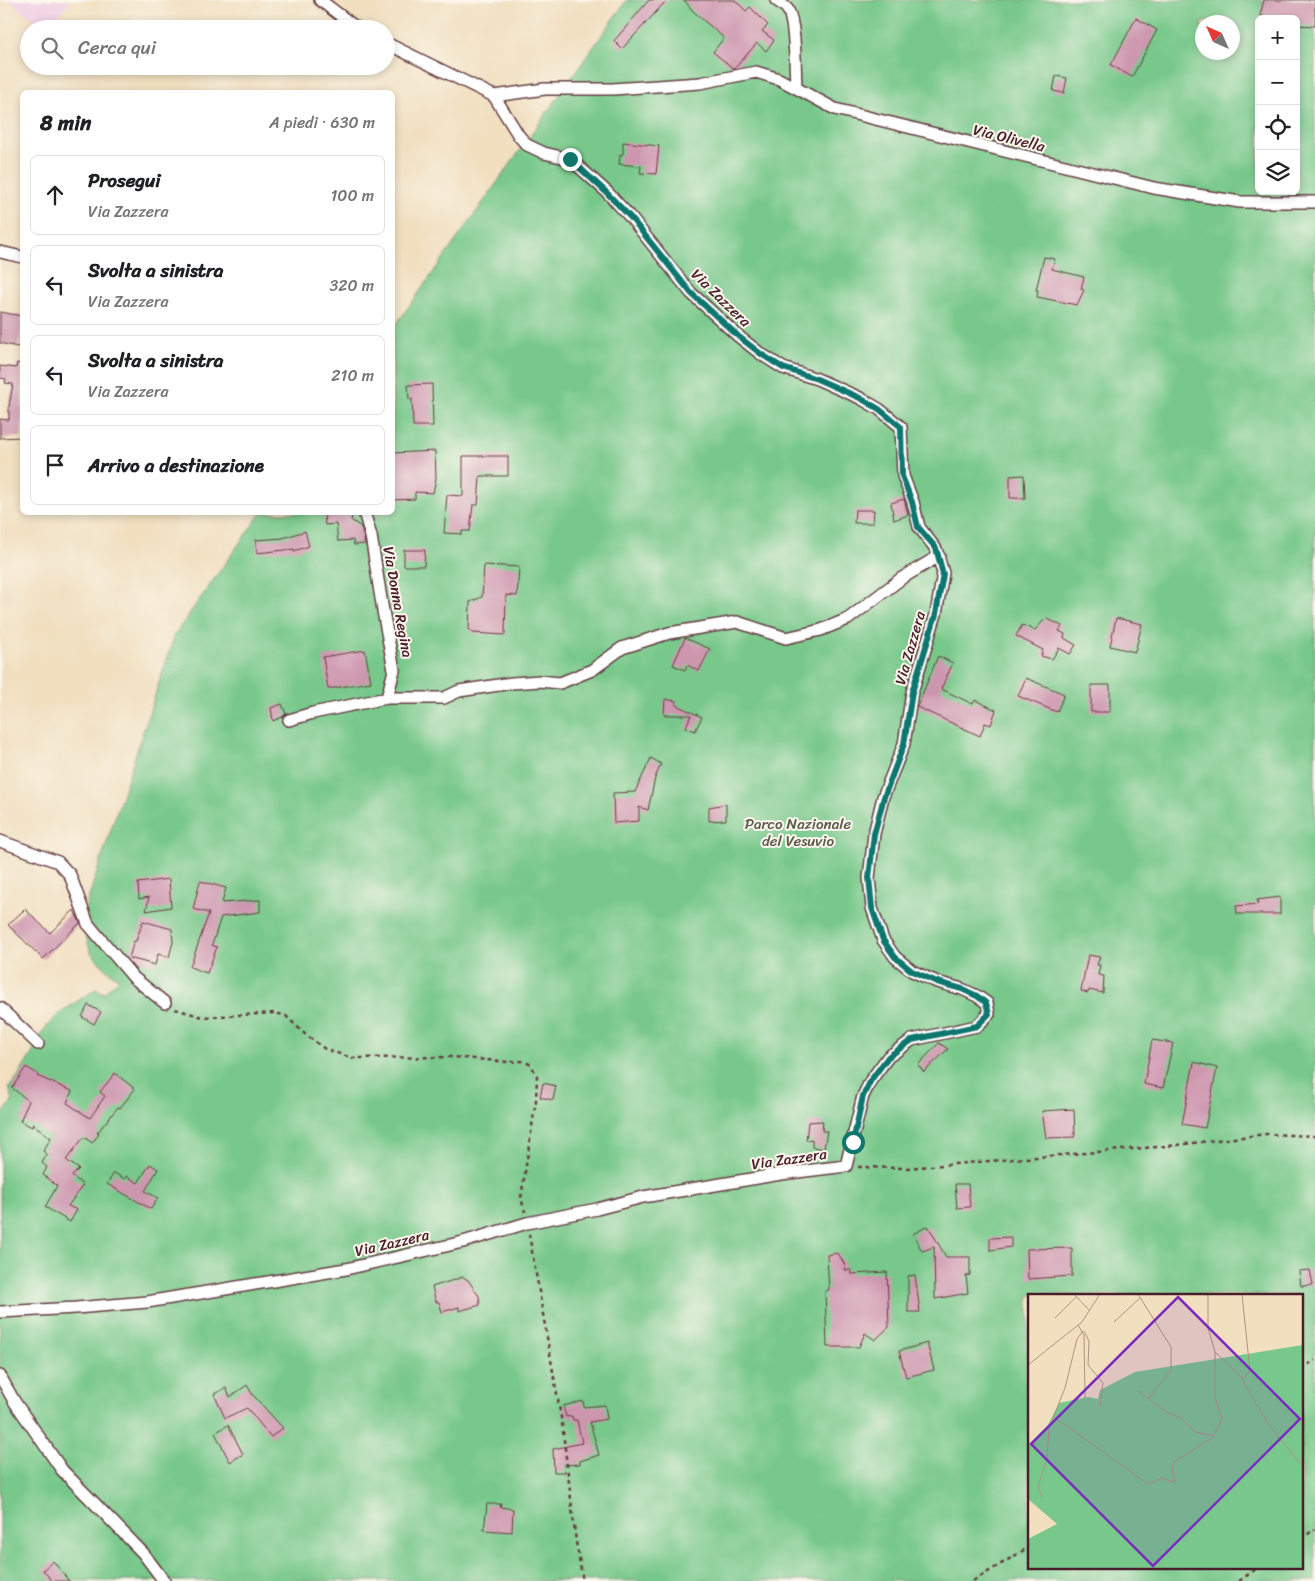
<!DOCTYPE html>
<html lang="it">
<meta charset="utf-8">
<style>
body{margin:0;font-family:Sriracha,sans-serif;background:#f2f2f2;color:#202124}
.controls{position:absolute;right:15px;top:15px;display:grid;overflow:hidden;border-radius:8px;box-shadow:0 2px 8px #0003}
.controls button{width:45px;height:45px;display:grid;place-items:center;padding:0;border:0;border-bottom:1px solid #e0e0e0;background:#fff;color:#202124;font:25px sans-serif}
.compass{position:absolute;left:1195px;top:15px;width:45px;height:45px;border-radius:50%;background:#fff;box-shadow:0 2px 8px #0003;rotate:315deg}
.stop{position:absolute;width:15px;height:15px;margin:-11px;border:4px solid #0f766e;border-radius:50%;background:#fff}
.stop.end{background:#0f766e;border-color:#fff;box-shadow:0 1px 5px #0008}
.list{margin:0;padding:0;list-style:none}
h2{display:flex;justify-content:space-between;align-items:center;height:65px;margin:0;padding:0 20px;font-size:21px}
h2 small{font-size:16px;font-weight:400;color:#757577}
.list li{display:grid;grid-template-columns:32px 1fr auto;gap:15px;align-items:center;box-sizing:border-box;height:80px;margin:0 10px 10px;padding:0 10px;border:1px solid #e0e0e0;border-radius:8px}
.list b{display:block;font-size:19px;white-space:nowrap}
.list p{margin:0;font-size:16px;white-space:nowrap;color:#757577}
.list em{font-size:16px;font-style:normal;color:#757577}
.icon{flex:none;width:28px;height:28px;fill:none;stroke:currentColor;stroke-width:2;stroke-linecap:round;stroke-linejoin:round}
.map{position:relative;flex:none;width:1315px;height:1581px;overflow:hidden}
.search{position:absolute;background:#fff;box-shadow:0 2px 8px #0003;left:20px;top:20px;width:375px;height:55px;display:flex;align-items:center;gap:12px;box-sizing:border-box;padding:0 18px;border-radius:28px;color:#757577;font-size:19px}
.panel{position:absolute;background:#fff;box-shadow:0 2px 8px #0003;left:20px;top:90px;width:375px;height:425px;border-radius:8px}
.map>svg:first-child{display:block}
</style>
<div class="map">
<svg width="1315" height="1581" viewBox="0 0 1315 1581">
<rect width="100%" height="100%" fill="#fbf7ec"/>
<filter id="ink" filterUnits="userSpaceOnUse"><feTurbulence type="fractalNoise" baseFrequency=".02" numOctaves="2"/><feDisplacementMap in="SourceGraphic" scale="10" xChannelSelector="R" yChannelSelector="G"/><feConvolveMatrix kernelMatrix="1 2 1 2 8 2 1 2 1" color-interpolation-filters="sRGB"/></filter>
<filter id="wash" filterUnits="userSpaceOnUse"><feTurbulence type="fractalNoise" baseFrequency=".0096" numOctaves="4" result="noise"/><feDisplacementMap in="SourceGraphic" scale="20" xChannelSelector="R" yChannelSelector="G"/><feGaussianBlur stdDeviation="1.12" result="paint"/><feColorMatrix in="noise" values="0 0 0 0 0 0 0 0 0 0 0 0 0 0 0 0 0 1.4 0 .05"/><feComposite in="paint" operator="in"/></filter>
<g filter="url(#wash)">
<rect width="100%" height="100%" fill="#f1dfc0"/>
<!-- built -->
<path fill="#f0d0e5" d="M8,0H71L46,29Z"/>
<!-- green -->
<path fill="#77c88a" stroke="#60745a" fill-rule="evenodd" d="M627,0H1315V1581H0V1118L13,1100L9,1087C18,1078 26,1063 33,1052C36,1046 38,1039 41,1034C55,1013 76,1003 96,989L104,993L119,979L105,968L91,953L81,921L175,634L261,513L392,512L393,329ZM1259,19H1296V191H1259ZM1202,22H1232V52H1202ZM1029,1295H1301V1567H1029Z"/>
<g id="blocks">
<!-- building -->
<path fill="#cd96af" d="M649,0H667L622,49L614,41Z
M684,0H735L746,11L750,7L768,25L762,31L774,40L766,51L757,43L734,69L713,52L724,38L693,11Z
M1264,0H1315V26L1296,25V19H1271L1260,15Z
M1136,18L1157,30L1132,77L1111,65Z
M1056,76L1067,78L1064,93L1053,91Z
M623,142L659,146L656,174L640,173L641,166L619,164L620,155L623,154Z
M1044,257L1055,259L1052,269L1084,277L1081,289L1084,290L1077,305L1037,297L1038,290H1036Z
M0,312L22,316V328L18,347L0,343Z
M17,363L22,364V437L0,438V419L9,420V406L13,384L5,383L6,379L0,378V366L16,368Z
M432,384L433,426H413L412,399H409L408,385Z
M435,451L436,478L433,493L415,492V499L392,500V453Z
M463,456H508V476H480L478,505H473L470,531H462V534L444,533L447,495L463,496Z
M1024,475L1025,498H1010V476Z
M904,499L908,515L894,520L891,503Z
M855,510H874L873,523H854Z
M324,512H346V516L352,515L351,520L361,527L365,544L354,545L353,540L338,541L336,524L325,525Z
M305,531L309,546L294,551V549L257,553L256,540L283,538Z
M404,550H425L424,566H404Z
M484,565L519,567L517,596L506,595L505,635L473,633L469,629L470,602L482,597Z
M1046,618L1062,626L1059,631L1065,634L1064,638L1076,645L1070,654L1059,648L1052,659L1041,656L1043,650L1016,636L1022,625L1035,630Z
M1116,618L1142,624L1135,652L1110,646Z
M685,638L710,649L699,671L687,665L685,670L673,665Z
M365,650L371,682L328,689L323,657Z
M938,656L953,663L941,689L973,704L975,700L996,710L991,725L985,723L980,736L917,707Z
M1026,678L1064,694L1057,712L1018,696Z
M1091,685H1110V712H1091Z
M665,699L676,701V705L702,717L695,731L686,727L691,715H664Z
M282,704L286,714L282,717L273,721L271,708Z
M651,758L661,764L655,778L648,810L639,807V821L614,823L613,793L635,792Z
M726,804V820L709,821V807Z
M169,879L171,907L146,911L149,897L139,899L138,883Z
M200,881L226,888L222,903L260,900V912L221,917L212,945L217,947L207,973L190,967L209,913L193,909Z
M1280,897V914H1237L1236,906L1258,904L1257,900Z
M25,909L50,933L74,910L80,923L43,959L8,925Z
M143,921L172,929L173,942L169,957L158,954L155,965L129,958L134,941H136Z
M1088,955L1100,957L1097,965H1100L1098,975L1104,976L1103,993L1089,990L1088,993L1081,991Z
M88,1005L101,1012L94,1024L82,1017Z
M1152,1040L1173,1043L1163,1088L1144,1084Z
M939,1043L948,1049L924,1072L918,1065Z
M1194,1062L1217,1068L1205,1128L1182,1124Z
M26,1067L38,1074L37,1076L72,1091L67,1103L90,1118L105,1096L100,1092L115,1073L135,1089L120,1108L118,1107L97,1133L99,1134L92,1143L84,1137L66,1160L79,1169L72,1176L83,1185L68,1206L77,1210L70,1222L45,1207L57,1186L43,1175L47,1167L42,1163L47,1154L43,1151L51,1138L33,1124L32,1127L20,1121L29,1101L12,1088Z
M543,1083L556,1086L553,1100L540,1097Z
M1074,1109L1075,1137L1046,1138L1042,1111Z
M823,1121L822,1131H827L824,1149L812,1147V1139L806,1140L808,1122Z
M150,1164L158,1169L145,1191L158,1198L151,1209L107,1184L114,1173L125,1179L127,1176L138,1183Z
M955,1184H968L970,1207L957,1208Z
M928,1226L946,1257H970V1275L966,1276L968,1293L935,1299L934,1247L922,1251L913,1234Z
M1011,1237V1247L990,1250V1238Z
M1072,1248V1276L1028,1279L1027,1249Z
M838,1253L845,1265V1270H851V1274L887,1272L889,1327L875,1340L865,1333L859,1347H827L825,1291L829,1290L827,1255Z
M1310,1270L1313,1285L1301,1286L1299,1271Z
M915,1275L920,1312H908V1276Z
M463,1277L468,1280L479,1296L480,1305L459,1311V1307L442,1312L439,1302H436L432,1287Z
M927,1343L934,1370L906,1377L899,1351Z
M247,1385L252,1394L283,1428L271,1437L247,1408L225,1418L214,1394L226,1388L230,1397Z
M583,1401L584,1407L605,1405L607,1419L590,1422L599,1455L580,1461V1464L564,1465L565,1472H554L553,1449L582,1443L577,1420H573L572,1416L566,1417L563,1406Z
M228,1425L243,1454L230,1462L215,1433Z
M487,1504H501L500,1507L513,1509L512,1532L484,1530Z
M53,1561L69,1581H52L43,1570Z"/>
</g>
</g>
<g filter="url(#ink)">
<use href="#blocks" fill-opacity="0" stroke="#633c41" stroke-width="1"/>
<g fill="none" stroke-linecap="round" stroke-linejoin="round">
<defs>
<path id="minor" d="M320,0L358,29
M776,0C780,3 785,6 788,10C796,25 795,70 796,88L835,109L1154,188L1240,202H1315
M386,43L494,96
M494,96L545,89H613L700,83L756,72L779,79L796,88
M0,252L22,257
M364,512L371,536L383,611L394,670L387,698
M289,720L313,713L387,698H444L459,691L512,683L540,681L560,683L592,670L622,648L669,633L737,622L786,638L821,630L848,619L902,578L939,556
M0,841L58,862L70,875L88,924L134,978L165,1003
M0,1008L38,1044
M0,1312L76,1308L147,1302L346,1269L463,1242L527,1223L597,1209L643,1197L781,1174L846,1166L863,1096L871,1080L888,1057L912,1040L977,1026L989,1014L987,1003L977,996L962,989L937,982L912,971L895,957L883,940L872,908L869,878L874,834L883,797L904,744L912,692L936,614L943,573L936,549L919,527L913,502L903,476L901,427L879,409L860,398L817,379L783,368L761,354L738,336L691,293L631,218L607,192L570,159L544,153L527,145L519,136L494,96
M0,1376L14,1401L62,1470L143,1553L164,1581"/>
</defs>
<!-- minor casing -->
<use href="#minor" stroke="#633c41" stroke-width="14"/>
<!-- path -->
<path stroke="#633c41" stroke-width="2.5" stroke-dasharray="4 4" stroke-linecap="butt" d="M175,1009L203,1017L276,1013L286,1016L306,1035L325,1049L352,1058L454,1057L508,1062L524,1061L531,1065L537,1076L536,1100L521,1198L525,1212
M858,1167L907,1168L1168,1146L1267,1134L1315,1136
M529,1234L562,1423L576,1542L583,1581
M1301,1369L1315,1360
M1301,1539L1315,1529
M973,1581L1029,1547
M1239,1581L1259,1567"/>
<!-- minor -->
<use href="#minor" stroke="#fff" stroke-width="11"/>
</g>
</g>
<g fill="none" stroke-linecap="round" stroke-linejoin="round" filter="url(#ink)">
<!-- route -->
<path stroke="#0f766e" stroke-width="6" d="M570,159L606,192L631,218L691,293L738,336L761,354L783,368L817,379L860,398L879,409L901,427L902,476L912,502L918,527L936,548L943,574L936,614L912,692L904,744L884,797L874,834L869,878L872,908L883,940L895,957L912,971L937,982L962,989L977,996L986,1003L989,1014L977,1026L912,1040L888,1057L871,1080L863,1096L853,1142"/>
</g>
<g text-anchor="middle" stroke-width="4" stroke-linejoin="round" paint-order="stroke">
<!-- street labels -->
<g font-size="15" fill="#4a1f2b" stroke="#fbf7ec">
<text transform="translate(1009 138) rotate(14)" y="5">Via Olivella</text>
<text transform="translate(721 298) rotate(44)" y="5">Via Zazzera</text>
<text transform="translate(398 602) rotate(80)" y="5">Via Donna Regina</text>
<text transform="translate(910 648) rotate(-74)" y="5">Via Zazzera</text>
<text transform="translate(789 1159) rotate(-8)" y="5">Via Zazzera</text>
<text transform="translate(392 1243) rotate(-13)" y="5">Via Zazzera</text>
</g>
<!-- park labels -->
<g font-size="15" fill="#5a5a4c" stroke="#fbf7ec">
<text x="798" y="829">Parco Nazionale<tspan x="798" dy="17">del Vesuvio</tspan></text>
</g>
</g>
<!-- overview -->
<g transform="translate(1028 1294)">
<rect width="275" height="275" fill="#f1dfc0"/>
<path d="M275,51V275H0V245L29,230L0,205V151L20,131L31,109L60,103L70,105L72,96L107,78Z" fill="#77c88a"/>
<path fill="none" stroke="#ae9284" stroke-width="1" d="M46,0L62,17M110,0L143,53V76L121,104M214,0L222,77L215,85L217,91L241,131L275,173M27,24L48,3M86,28L112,4M50,31L56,41L57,104M56,37L61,47L60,71L75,89L72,112M187,58L215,85M0,71L54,28L72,0M110,97L138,118L153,124L167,138L185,142M26,123L120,190L134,184L147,189L144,175L146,168L184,144L194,126L187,103V58L180,34V0M14,203L10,193L19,164L21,134L37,94L49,45L55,37"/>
<path fill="#7b2cbf" fill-opacity="0.15" stroke="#7b2cbf" stroke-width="2.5" d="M150,3L272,125L125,272L3,150Z"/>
<rect width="275" height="275" fill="none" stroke="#4a1f2b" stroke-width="2.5"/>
</g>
</svg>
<div class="controls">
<button>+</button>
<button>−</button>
<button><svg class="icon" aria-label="locate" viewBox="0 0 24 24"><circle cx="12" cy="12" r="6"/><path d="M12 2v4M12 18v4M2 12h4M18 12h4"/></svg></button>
<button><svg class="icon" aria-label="layers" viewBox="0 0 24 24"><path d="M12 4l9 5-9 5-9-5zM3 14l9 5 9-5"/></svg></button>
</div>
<svg class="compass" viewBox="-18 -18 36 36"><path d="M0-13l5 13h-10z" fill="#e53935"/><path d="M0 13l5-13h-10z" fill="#757577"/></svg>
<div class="stop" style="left:853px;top:1142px"></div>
<div class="stop end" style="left:570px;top:159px"></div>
<div class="search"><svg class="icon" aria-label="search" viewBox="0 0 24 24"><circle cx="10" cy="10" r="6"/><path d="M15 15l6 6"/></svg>Cerca qui</div>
<section class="panel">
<h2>8 min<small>A piedi · 630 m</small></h2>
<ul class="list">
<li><svg class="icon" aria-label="ahead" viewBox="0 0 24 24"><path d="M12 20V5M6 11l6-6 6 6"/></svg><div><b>Prosegui</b><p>Via Zazzera</p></div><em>100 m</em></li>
<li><svg class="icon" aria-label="left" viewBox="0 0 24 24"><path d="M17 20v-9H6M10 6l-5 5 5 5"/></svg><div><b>Svolta a sinistra</b><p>Via Zazzera</p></div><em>320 m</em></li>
<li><svg class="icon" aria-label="left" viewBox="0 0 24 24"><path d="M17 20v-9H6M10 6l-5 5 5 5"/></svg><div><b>Svolta a sinistra</b><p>Via Zazzera</p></div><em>210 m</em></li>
<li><svg class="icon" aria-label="arrive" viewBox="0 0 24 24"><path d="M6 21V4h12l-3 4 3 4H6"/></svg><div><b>Arrivo a destinazione</b></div></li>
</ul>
</section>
</div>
